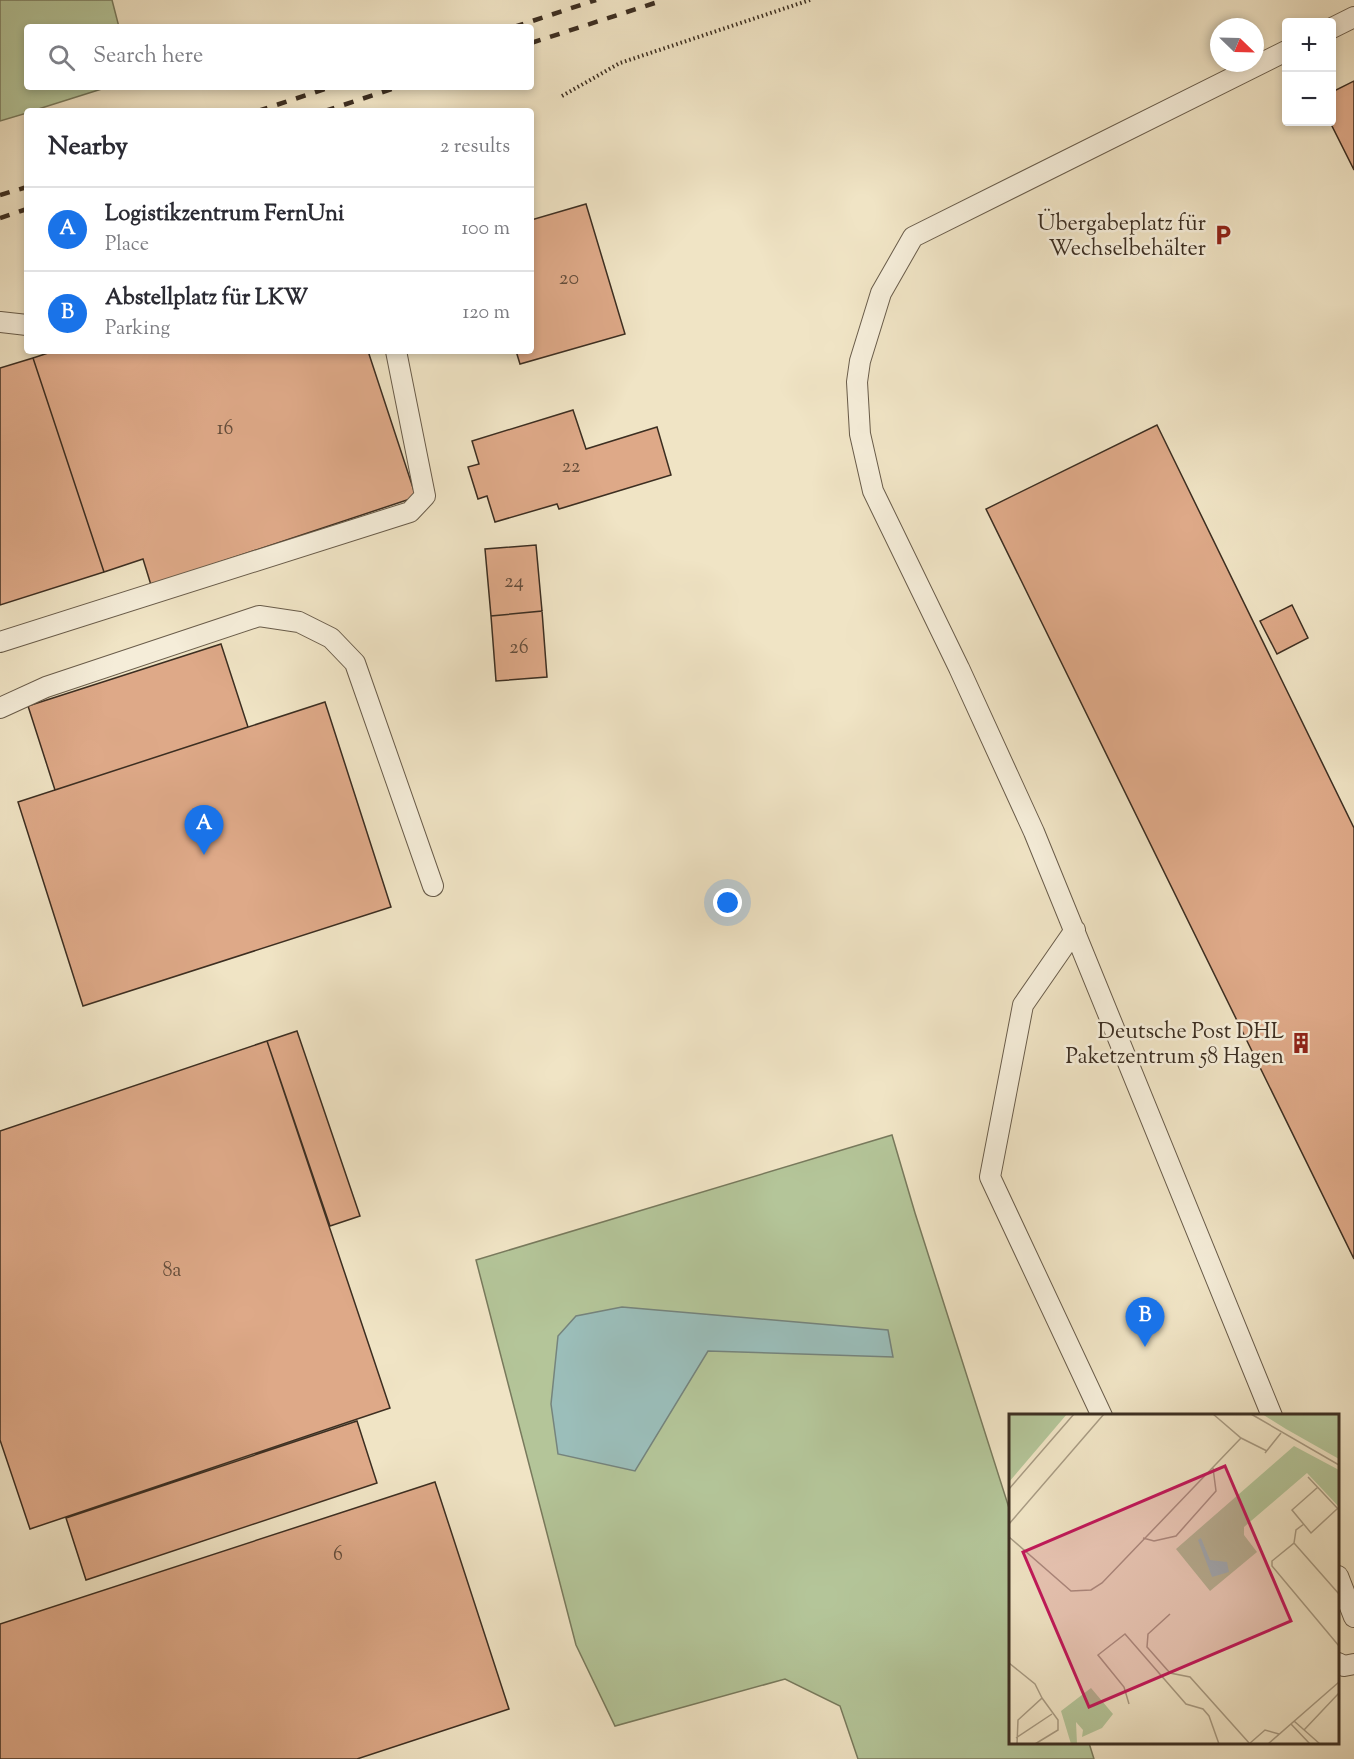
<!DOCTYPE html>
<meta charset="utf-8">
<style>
body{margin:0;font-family:"Sorts Mill Goudy",serif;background:#f2f2f3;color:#2b2b33}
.controls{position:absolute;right:18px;top:18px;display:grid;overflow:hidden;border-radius:6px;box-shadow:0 3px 9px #0003}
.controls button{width:54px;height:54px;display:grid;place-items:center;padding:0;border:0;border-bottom:2px solid #e1e1e2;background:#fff;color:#2b2b33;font:30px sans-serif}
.compass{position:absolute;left:1210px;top:18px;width:54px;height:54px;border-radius:50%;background:#fff;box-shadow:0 3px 9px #0003;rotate:113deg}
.you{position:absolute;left:728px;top:903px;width:21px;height:21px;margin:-15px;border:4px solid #fff;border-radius:50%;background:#1a73e8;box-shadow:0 0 0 9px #1a73e833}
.badge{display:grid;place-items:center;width:39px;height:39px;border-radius:50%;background:#1a73e8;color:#fff;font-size:20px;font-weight:700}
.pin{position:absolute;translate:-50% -50px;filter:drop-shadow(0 2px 3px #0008)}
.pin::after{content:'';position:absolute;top:32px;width:21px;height:18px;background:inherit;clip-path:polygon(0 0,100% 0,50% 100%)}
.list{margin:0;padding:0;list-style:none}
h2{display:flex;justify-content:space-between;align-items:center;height:78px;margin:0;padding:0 24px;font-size:26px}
h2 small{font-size:20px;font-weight:400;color:#7c7c81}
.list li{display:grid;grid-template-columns:39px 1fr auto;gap:18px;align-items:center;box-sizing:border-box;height:84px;padding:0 24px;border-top:2px solid #e1e1e2}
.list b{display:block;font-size:22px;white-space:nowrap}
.list p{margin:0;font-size:20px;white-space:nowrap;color:#7c7c81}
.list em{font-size:20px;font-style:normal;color:#7c7c81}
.icon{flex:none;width:33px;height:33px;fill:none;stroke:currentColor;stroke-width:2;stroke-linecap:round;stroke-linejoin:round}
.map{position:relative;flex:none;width:1354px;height:1759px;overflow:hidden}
.search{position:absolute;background:#fff;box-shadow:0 3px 9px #0003;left:24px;top:24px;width:510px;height:66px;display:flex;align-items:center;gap:15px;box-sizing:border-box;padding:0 21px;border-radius:6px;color:#7c7c81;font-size:22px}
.panel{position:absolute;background:#fff;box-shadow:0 3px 9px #0003;left:24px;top:108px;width:510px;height:246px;border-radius:6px}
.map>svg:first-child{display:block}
</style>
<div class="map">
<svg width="1354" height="1759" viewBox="0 0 1354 1759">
<rect width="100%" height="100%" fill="#f0e4c5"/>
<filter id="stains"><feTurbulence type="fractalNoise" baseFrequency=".00333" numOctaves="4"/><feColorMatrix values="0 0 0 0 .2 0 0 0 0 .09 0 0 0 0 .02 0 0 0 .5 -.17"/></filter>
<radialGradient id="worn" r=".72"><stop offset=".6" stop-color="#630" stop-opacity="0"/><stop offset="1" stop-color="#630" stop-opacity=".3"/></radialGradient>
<!-- green -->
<path fill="#b4c599" stroke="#787a5d" stroke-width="1.5" d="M0,0H112L119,27H27V87H108L32,111H27V113L0,121Z
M892,1135L915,1213L1010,1511V1742L1089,1743L1094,1759H858L840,1706L785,1679L615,1726L576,1645L476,1260Z"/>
<!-- water -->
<path fill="#9bbeba" stroke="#75847d" stroke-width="1.5" d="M622,1307L888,1330L893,1357L708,1351L635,1471L558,1454L551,1404L558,1336L576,1316Z"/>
<!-- building -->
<path fill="#dea988" stroke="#3c2e21" stroke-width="1.5" d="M1354,81V170L1330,122L1332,92Z
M586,204L625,334L520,364L516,351H531V220Z
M54,351H368L416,497L151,585L143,559L104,572L33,358Z
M33,358L104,572L0,605V368Z
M573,410L586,449L657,427L671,475L559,509L557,504L495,522L487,496L478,499L468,467L479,464L472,441Z
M1157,425L1354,828V1259L986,509Z
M536,545L542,611L491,616L485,549Z
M1292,605L1308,638L1277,654L1260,621Z
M542,611L547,677L496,681L491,616Z
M221,644L248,727L55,790L28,706Z
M325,702L391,907L83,1006L18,802Z
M297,1031L360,1216L330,1226L267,1041Z
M267,1041L390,1408L30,1529L0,1440V1131Z
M357,1421L377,1483L86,1580L66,1518Z
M435,1482L509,1709L357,1759H0V1624Z"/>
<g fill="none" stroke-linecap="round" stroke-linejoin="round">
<defs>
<path id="service" d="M1332,28L1354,17
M0,322L27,325
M0,642L410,512L425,496L396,351
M0,708L46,687L259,616L299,622L331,638L355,663L433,886
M1075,930L1023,1005L990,1177L1102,1416
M1272,1416L1034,832L959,668L873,491L860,434L857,382L860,361L881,293L913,237L1286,51
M1338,1576L1354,1617
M1338,1663L1344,1666L1354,1664"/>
</defs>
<!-- service casing -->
<use href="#service" stroke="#695c4a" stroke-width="22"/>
<!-- path -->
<path stroke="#3c2e21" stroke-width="4" stroke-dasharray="1.5 3" stroke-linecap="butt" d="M562,96L620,63L810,0"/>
<!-- service -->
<use href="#service" stroke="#f5edd9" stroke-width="20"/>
<!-- rail -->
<path stroke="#3c2e21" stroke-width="4.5" stroke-dasharray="10 10" stroke-linecap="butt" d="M514,27L596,0
M531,43L664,0
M258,111L331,87
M325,111L398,87
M0,195L27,187
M0,218L27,209"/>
</g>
<!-- icons -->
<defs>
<symbol id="parking-bare" viewBox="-9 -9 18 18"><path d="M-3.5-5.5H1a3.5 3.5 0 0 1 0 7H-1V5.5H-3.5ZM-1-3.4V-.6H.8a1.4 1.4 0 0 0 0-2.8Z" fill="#8f2418" stroke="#f5edd9" stroke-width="2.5" paint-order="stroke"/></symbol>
<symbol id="building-bare" viewBox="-9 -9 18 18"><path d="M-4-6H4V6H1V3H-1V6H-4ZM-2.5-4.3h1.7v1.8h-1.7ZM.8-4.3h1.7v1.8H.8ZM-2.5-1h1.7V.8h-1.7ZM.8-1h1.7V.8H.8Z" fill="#8f2418" stroke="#f5edd9" stroke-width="2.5" paint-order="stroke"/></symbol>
</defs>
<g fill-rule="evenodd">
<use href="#parking-bare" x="1208" y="220" width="30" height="30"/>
<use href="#building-bare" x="1286" y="1028" width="30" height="30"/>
</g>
<g text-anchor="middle" stroke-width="5" stroke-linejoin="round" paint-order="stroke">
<!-- number labels -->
<g font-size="20" fill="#644d3b">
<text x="569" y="284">20</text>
<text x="225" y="434">16</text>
<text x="571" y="472">22</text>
<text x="514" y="587">24</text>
<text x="519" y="653">26</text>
<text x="172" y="1276">8a</text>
<text x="338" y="1560">6</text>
</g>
<!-- poi labels -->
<g font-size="22" fill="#3c2e21" stroke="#f5edd9" text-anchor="end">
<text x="1206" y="230">Übergabeplatz für<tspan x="1206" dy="25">Wechselbehälter</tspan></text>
<text x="1284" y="1038">Deutsche Post DHL<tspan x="1284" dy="25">Paketzentrum 58 Hagen</tspan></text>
</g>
</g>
<!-- overview -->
<g transform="translate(1009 1414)">
<rect width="330" height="330" fill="#f0e4c5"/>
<path d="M0,0H58L0,68ZM253,0H330V45L277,15ZM285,32L330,56V93L298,59L235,113V121L248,138L201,177L167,135ZM82,274L104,300L93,314L73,323L74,316L67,308L68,330H62L52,297Z" fill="#b4c599"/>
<path d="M192,124L201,146L218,148L220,158L203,163L189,126Z" fill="#9bbeba"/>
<path fill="none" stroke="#a89b83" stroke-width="1.5" d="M204,0L232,24L258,37M242,0L330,51M256,39L272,19M299,63L330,96M309,73L283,96L302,119L328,95M0,75L65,0M0,110L95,0M295,110L287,116L285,129L263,147V152L330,232M0,123L62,177L82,176L93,169L232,24M134,124L145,127L167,122L207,77L204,54M285,129L330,180M161,200L139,220L138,233L161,259L181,263L241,330M0,249L26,270L33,284L9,306L8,330M120,290L115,273L89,241L116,220L177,290L194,295L200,302L210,330M285,307L311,330M282,310L301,330M295,316L330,279M7,324L43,300M26,330L49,316V306L33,284M240,330L256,316L270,320M259,330L330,268"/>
<path fill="#c2185b" fill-opacity="0.15" stroke="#c2185b" stroke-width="3" d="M216,52L282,207L80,293L14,138Z"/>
<rect width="330" height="330" fill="none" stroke="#3c2e21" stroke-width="3"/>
</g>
<rect width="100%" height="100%" filter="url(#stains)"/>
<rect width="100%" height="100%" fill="url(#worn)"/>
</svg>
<div class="controls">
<button>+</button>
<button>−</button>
</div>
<svg class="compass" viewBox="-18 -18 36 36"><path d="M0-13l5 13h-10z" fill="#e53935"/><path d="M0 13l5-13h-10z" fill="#7c7c81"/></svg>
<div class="you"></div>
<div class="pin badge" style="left:204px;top:855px">A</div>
<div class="pin badge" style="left:1145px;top:1347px">B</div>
<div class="search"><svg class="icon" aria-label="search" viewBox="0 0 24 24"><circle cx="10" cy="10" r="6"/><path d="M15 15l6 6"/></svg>Search here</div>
<section class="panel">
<h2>Nearby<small>2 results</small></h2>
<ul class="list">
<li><span class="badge">A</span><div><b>Logistikzentrum FernUni</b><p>Place</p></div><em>100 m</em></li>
<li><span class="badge">B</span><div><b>Abstellplatz für LKW</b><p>Parking</p></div><em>120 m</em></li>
</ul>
</section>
</div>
